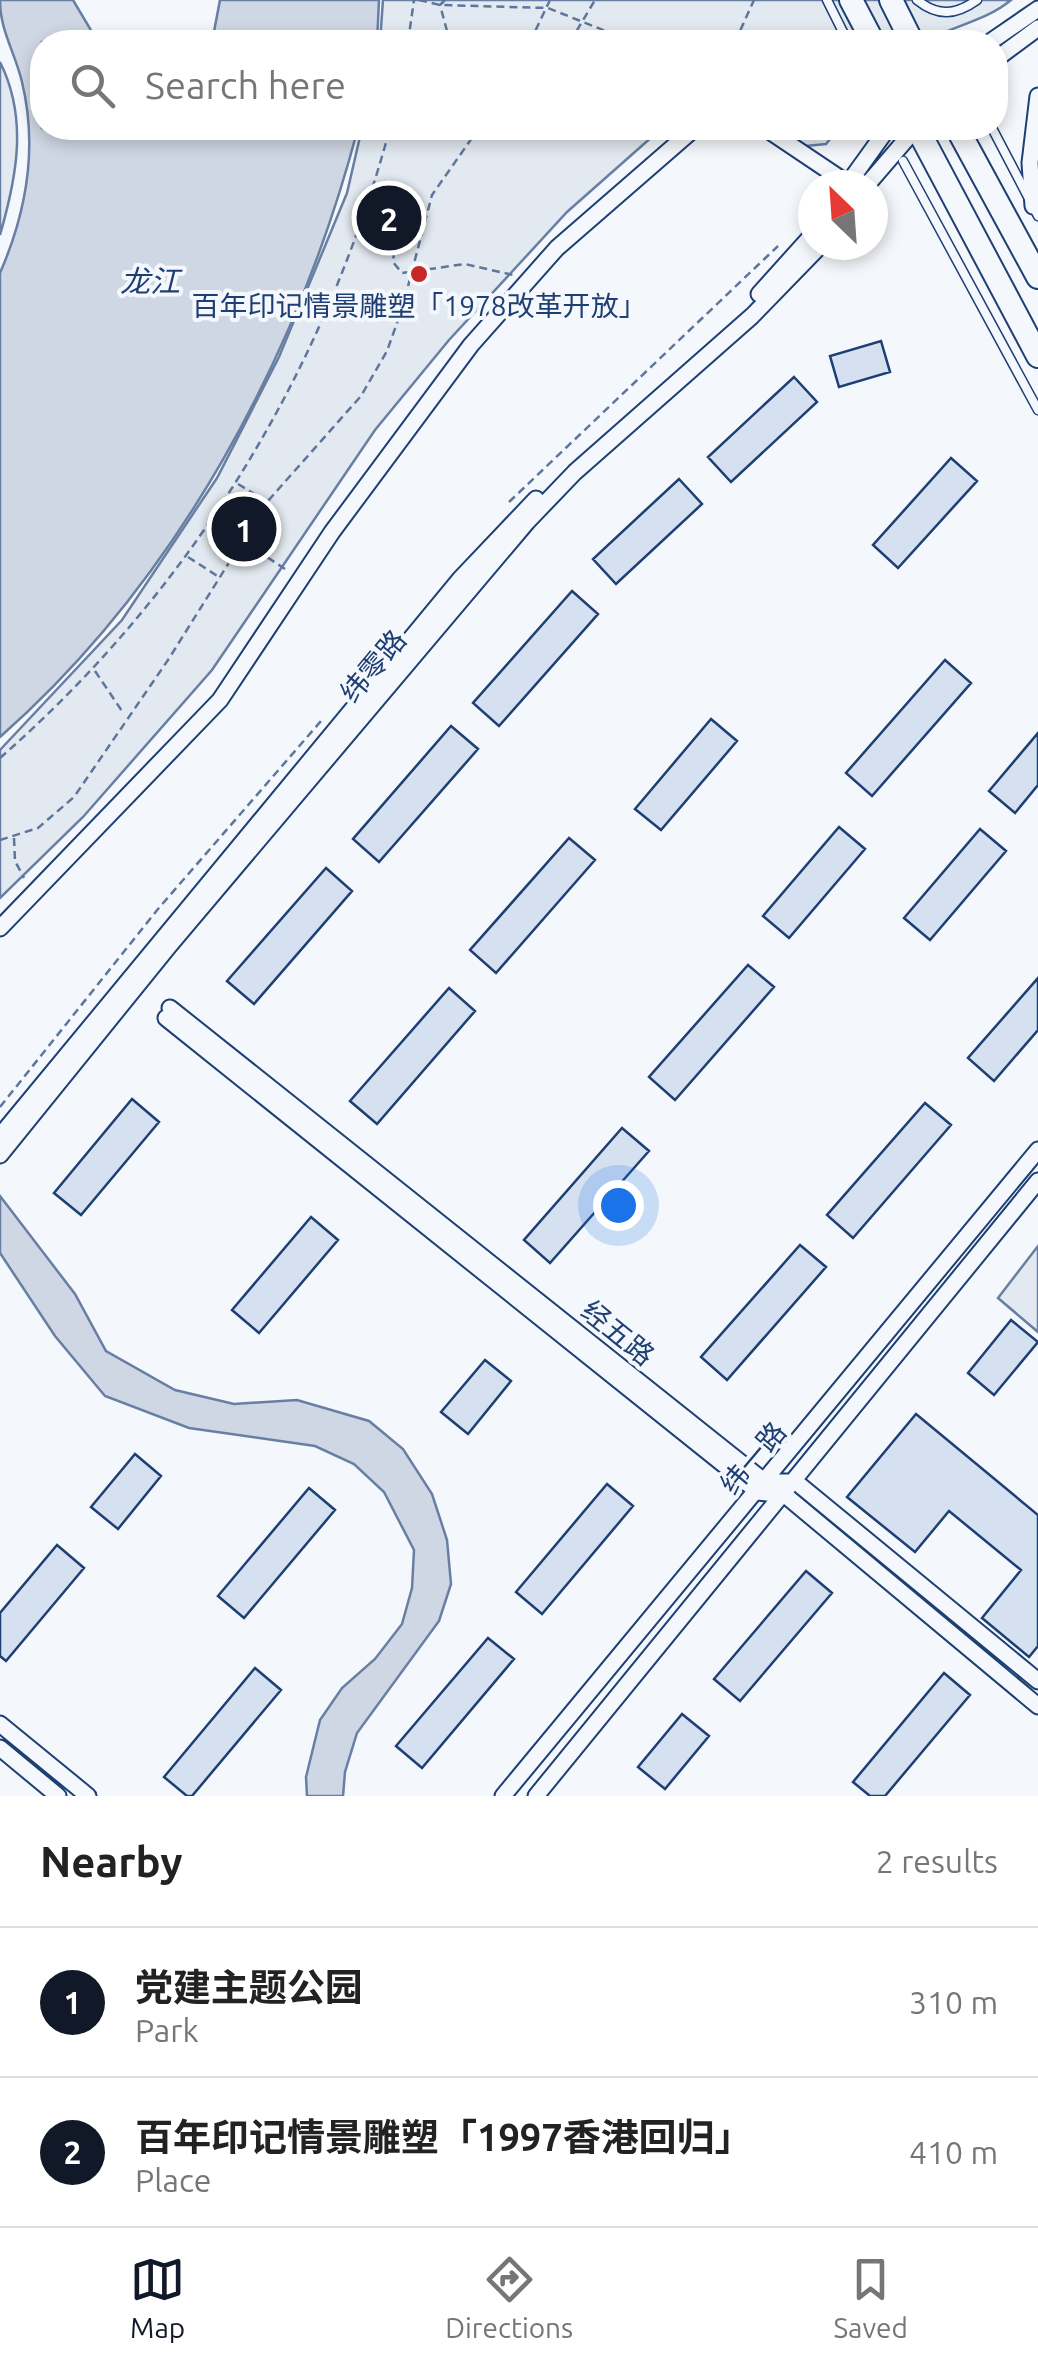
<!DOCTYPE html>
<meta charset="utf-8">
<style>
body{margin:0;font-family:Ubuntu,"Noto Sans SC",sans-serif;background:#f6f6f6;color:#222}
.compass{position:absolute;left:798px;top:170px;width:90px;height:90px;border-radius:50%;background:#fff;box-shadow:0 5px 15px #0003;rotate:335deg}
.you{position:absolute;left:618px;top:1205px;width:35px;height:35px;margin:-25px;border:8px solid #fff;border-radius:50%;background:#1a73e8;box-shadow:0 0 0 15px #1a73e833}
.badge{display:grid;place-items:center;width:65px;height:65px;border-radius:50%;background:#111827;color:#fff;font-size:32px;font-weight:700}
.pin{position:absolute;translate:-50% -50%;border:5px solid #fff;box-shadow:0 2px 10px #0006}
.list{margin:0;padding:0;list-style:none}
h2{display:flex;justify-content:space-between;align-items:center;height:130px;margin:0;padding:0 40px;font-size:42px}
h2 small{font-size:32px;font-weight:400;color:#767676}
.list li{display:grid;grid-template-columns:65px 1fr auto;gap:30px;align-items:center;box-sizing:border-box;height:150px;padding:0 40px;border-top:2px solid #e0e0e0}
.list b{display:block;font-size:38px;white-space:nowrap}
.list p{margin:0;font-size:32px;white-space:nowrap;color:#767676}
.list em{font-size:32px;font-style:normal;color:#767676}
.icon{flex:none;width:55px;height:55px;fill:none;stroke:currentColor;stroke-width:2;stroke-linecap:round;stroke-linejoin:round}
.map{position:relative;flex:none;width:1038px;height:1796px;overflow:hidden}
.search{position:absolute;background:#fff;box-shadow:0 5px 15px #0003;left:30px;right:30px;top:30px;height:110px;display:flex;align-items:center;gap:25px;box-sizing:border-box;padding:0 35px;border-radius:40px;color:#767676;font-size:38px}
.sheet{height:430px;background:#fff}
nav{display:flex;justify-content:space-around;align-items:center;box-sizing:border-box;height:140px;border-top:2px solid #e0e0e0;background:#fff;font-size:28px;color:#767676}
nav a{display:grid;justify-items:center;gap:5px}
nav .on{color:#111827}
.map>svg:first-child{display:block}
</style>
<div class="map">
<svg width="1038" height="1796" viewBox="0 0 1038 1796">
<rect width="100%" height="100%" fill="#f4f7fb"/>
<!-- green -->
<path fill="#e3e9f0" stroke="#687fa3" stroke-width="2.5" d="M383,0H1011C986,21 952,26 924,42H380Z
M0,62C28,118 17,176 0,235Z
M362,128H662L567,212L449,340L375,430L212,670L83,817L0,898V750L122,620L217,478L279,357L347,193Z
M775,128H839L826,144L806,146Z
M1038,1246V1332L998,1298Z"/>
<!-- water -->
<path fill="#cfd7e4" stroke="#687fa3" stroke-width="2.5" d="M0,0H73L98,42H42V128H153L159,133L164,128H358C298,356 178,580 0,737V273C27,211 38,148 22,82C15,52 0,31 0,0Z
M220,0H379L377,42H212Z
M0,1196L75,1294L106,1351L175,1390L234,1404L297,1400L369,1421L403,1449L432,1494L447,1540L451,1584L439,1621L357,1733L345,1772L343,1796H307L306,1777L320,1720L342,1688L375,1659L402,1624L412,1588L414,1550L384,1492L354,1464L315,1446L189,1428L105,1396L55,1336L0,1253Z"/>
<!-- building -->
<path fill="#d5e0f0" stroke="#1d3f73" stroke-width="2.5" d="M881,341L890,372L839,387L830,356Z
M794,377L817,402L731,482L708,457Z
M951,458L977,481L898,568L873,545Z
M679,479L702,504L616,584L593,559Z
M572,591L598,614L499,726L473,703Z
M945,660L971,683L872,796L846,773Z
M711,719L737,741L661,830L635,809Z
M451,726L478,749L379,862L353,839Z
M1038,733V785L1015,813L989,791Z
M839,827L865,849L789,938L763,916Z
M980,829L1006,851L930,940L904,918Z
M569,838L595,860L496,973L470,950Z
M326,868L352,891L254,1004L227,981Z
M748,965L774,987L675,1100L649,1077Z
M1038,978V1030L994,1081L968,1058Z
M449,988L475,1011L377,1124L350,1101Z
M132,1099L159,1122L81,1215L54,1193Z
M925,1103L951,1125L853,1238L827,1215Z
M622,1128L649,1151L550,1263L524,1240Z
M311,1217L338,1240L259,1333L232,1310Z
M800,1245L826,1267L727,1380L701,1357Z
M1011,1320L1038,1342L994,1395L968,1373Z
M485,1360L511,1381L468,1434L441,1412Z
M916,1414L1038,1515V1646L1029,1657L982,1618L1021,1570L949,1511L915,1552L847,1497Z
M135,1454L161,1476L118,1529L91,1507Z
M607,1484L633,1506L542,1614L516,1592Z
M309,1488L335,1510L244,1618L218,1596Z
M57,1545L84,1568L6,1661L0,1656V1613Z
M806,1571L832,1593L740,1701L714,1679Z
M488,1638L514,1659L422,1768L396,1746Z
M255,1668L281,1690L192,1796H187L164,1777Z
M944,1673L970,1695L885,1796H870L853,1782Z
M682,1714L709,1736L665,1789L638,1767Z"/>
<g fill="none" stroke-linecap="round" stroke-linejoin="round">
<defs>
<path id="lane" d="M827,0L848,42
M917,0C938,17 956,15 977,0
M992,128L1038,216
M903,161L1038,410"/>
<path id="street" d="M990,42L1038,9
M996,59L1038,28
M765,128L841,179
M847,185L888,128
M867,185L916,128
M1033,206L1030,163L1038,96
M759,294L813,234
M0,928L220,700L332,532L471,345L557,248L695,128
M170,1008L765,1482H796L1038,1681
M166,1018L758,1492L785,1495L1038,1706
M0,1136L460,579L536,499
M0,1155L169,946L527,522L575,472L752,316L821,245
M0,1724L88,1796
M0,1748L58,1796
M503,1796L1038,1150
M536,1796L1038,1181"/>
<path id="primary" d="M851,0L873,42
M891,0L912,42
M917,128L1038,356
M957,128L1038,277"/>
</defs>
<!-- lane casing -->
<use href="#lane" stroke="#1d3f73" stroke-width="11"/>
<!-- street casing -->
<use href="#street" stroke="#1d3f73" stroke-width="19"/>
<!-- primary casing -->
<use href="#primary" stroke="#1d3f73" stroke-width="26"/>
<!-- path -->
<path stroke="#5e769c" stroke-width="2.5" stroke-dasharray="8 5" stroke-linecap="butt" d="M419,0L440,5L548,8L633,42
M445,0L440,5L450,42
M606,34L613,42
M408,42L414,0
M530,42L550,0
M570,42L595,0
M735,42L754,0
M368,196C397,212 396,232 393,262L402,273L465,264L513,275
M238,484L266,501
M509,502L778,246
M246,543L285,569
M188,557L219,577
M95,671L124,714
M0,758C191,591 324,373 390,128
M14,838L15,861L24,878
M0,840L38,828L74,797L168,660L267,502L361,396L387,351L402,309L432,195L479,128
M0,1107L158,909L321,721"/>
<!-- lane -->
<use href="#lane" stroke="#f4f7fb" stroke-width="8"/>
<!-- street -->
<use href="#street" stroke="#f4f7fb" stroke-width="15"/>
<!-- primary -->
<use href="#primary" stroke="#f4f7fb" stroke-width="22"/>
</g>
<!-- markers -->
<circle fill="#c62828" stroke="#f4f7fb" stroke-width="4" cx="419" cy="274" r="10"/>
<g text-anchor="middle" stroke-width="8" stroke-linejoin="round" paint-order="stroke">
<!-- poi labels -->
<g font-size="28" fill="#1d3f73" stroke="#f4f7fb">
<text x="419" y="316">百年印记情景雕塑「1978改革开放」</text>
</g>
<!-- street labels -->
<g font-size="28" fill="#1d3f73" stroke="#f4f7fb">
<text transform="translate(373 666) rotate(-50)" y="10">纬零路</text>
<text transform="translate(618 1333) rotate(39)" y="10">经五路</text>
<text transform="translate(753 1458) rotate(-50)" y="10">纬一路</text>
</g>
<!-- water labels -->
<g font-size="30" font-style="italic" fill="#1d3f73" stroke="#f4f7fb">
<text x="150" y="292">龙江</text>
</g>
</g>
</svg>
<svg class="compass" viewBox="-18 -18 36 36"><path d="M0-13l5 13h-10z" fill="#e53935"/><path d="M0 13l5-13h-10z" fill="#767676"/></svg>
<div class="you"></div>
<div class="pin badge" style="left:244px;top:529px">1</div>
<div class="pin badge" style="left:389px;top:218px">2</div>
<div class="search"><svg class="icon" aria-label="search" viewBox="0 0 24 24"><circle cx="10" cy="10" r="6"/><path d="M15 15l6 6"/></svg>Search here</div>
</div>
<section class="sheet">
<h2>Nearby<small>2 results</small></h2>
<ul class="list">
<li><span class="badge">1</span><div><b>党建主题公园</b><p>Park</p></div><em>310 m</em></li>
<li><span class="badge">2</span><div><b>百年印记情景雕塑「1997香港回归」</b><p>Place</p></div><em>410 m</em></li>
</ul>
</section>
<nav>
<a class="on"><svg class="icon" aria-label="map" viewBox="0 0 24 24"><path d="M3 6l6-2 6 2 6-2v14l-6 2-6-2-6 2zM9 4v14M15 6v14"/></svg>Map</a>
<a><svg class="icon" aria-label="directions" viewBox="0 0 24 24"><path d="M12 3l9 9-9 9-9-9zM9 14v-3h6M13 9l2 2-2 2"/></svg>Directions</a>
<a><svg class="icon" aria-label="saved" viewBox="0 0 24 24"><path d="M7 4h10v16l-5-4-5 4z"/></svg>Saved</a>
</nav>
